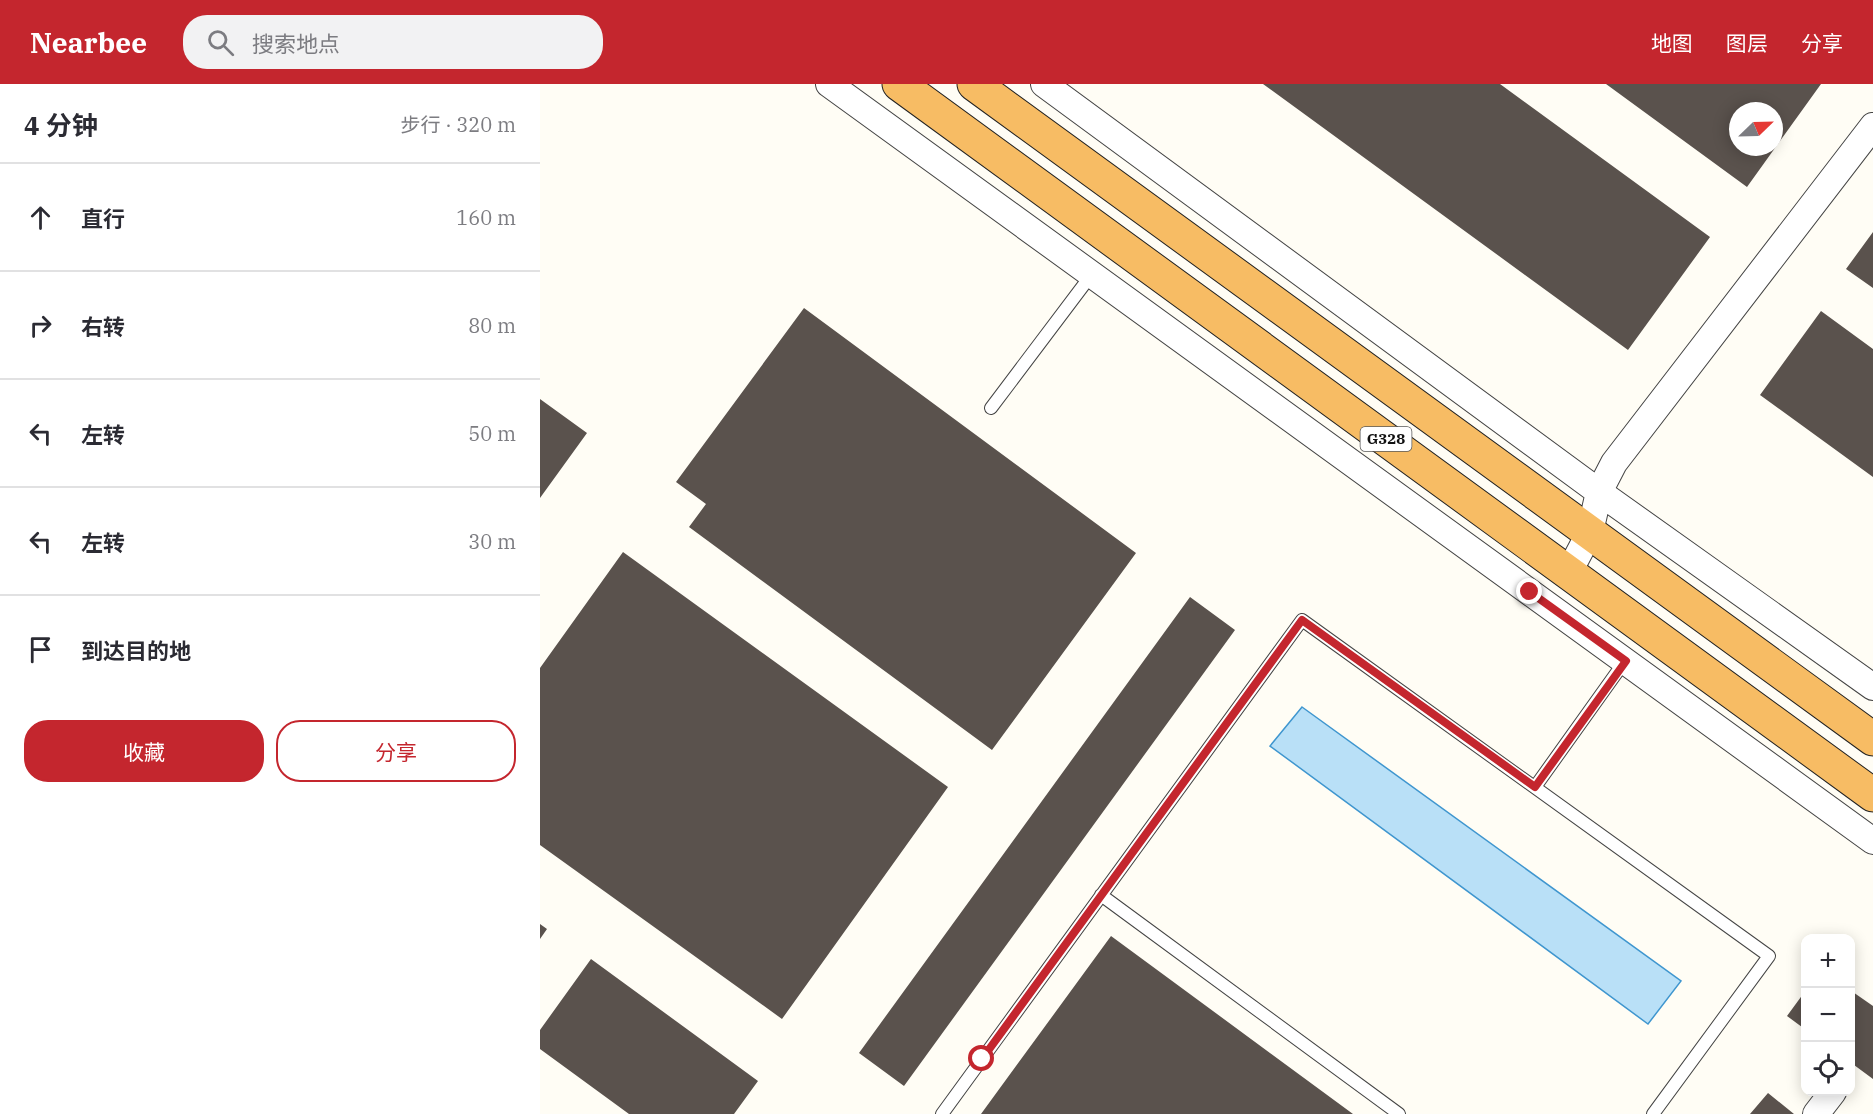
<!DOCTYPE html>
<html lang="zh">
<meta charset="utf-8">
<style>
body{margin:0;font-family:"IBM Plex Serif","Noto Sans SC",serif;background:#f2f2f3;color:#2b2b33}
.controls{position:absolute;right:18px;bottom:18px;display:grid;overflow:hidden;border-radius:12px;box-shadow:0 3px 15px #0003}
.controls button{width:54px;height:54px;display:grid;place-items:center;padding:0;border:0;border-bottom:2px solid #e1e1e2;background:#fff;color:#2b2b33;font:30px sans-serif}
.compass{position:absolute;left:1189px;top:18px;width:54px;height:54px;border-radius:50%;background:#fff;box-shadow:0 3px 15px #0003;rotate:67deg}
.stop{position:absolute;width:18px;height:18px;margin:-14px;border:4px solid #c4262e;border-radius:50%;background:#fff}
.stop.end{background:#c4262e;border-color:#fff;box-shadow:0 2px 6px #0008}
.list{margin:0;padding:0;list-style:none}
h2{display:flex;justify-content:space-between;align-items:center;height:78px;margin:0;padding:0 24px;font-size:26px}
h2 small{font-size:20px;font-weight:400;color:#7c7c81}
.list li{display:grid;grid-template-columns:39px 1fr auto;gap:18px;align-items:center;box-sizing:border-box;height:108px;padding:0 24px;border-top:2px solid #e1e1e2}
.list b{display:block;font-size:22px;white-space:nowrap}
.list em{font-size:20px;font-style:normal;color:#7c7c81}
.actions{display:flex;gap:12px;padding:18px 24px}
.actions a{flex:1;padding:14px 0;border:2px solid #c4262e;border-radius:24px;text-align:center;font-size:21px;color:#c4262e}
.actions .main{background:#c4262e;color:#fff}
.icon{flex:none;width:33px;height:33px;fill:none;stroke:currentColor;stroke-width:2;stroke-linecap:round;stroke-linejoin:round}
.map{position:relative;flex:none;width:1333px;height:1030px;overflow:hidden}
header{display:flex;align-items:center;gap:36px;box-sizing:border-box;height:84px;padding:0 30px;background:#c4262e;color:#fff}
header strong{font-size:28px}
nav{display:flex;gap:33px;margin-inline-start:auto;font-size:21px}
.search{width:420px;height:54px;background:#f2f2f3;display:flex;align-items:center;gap:15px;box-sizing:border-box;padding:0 21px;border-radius:24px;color:#7c7c81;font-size:22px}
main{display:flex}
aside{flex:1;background:#fff}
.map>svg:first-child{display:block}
</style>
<header>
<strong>Nearbee</strong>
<div class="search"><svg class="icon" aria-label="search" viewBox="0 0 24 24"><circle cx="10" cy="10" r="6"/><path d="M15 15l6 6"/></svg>搜索地点</div>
<nav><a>地图</a><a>图层</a><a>分享</a></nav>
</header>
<main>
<aside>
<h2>4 分钟<small>步行 · 320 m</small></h2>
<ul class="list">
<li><svg class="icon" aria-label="ahead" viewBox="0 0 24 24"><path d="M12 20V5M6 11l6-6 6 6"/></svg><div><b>直行</b></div><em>160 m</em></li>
<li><svg class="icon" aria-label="right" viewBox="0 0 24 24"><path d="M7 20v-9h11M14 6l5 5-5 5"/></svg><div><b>右转</b></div><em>80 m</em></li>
<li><svg class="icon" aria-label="left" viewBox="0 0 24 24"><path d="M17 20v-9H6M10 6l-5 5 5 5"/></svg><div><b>左转</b></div><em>50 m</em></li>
<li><svg class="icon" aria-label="left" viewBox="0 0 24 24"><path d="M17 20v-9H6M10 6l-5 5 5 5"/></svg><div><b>左转</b></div><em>30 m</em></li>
<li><svg class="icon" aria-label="arrive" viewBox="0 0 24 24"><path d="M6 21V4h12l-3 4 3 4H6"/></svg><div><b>到达目的地</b></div></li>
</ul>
<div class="actions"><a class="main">收藏</a><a>分享</a></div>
</aside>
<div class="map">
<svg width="1333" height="1030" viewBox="0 0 1333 1030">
<rect width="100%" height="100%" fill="#fffdf5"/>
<!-- water -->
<path fill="#b9e0f7" stroke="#3f96cf" stroke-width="1.5" d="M762,623L1141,897L1108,940L730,662Z"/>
<!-- building -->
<path fill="#5a524d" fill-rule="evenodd" d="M723,0H960L1170,153L1088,266Z
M1066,0H1281L1207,103ZM1198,27H1234V63H1198Z
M1333,148V204L1306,185Z
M264,224L596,469L452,666L149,443L166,420L136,398Z
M1281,227L1333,265V393L1220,311Z
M0,315L47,349L0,414Z
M83,468L408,703L242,935L0,761V584Z
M650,513L695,546L364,1002L319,969Z
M0,840L7,845L0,855Z
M571,852L813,1030H441Z
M51,875L218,997L194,1030H89L0,965V946Z
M1266,906V946L1247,932Z
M1310,906L1333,922V995L1310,978Z
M1228,1009L1254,1030H1210Z"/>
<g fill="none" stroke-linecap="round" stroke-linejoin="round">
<defs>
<path id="service" d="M451,324L552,190
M995,703L1085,577
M561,811L859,1030
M402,1030L762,536L1229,872L1113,1030"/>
<path id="minor" d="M289,0L1333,757
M504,0L1059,408L1333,603
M1029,488L1050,448L1059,408L1074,379L1333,42
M1276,1030L1293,1008"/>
<path id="trunk" d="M359,0L1333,711
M434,0L1333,655"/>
</defs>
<!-- service casing -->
<use href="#service" stroke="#444" stroke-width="14"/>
<!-- minor casing -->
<use href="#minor" stroke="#444" stroke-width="28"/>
<!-- trunk casing -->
<use href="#trunk" stroke="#222" stroke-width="35"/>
<!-- service -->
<use href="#service" stroke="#fff" stroke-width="12"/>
<!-- minor -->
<use href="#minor" stroke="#fff" stroke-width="26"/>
<!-- trunk -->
<use href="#trunk" stroke="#f7bc64" stroke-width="33"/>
</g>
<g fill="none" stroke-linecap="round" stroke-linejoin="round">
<!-- route -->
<path stroke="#c4262e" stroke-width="8" d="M442,975L762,536L995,703L1086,577L990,508"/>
</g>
<g text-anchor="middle" stroke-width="6" stroke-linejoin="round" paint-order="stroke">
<!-- shield labels -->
<rect fill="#fff" stroke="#585858" stroke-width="1.5" x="820.5" y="343" width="51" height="24" rx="4.5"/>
<g font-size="15" font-weight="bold" fill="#111">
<text x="846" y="360">G328</text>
</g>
</g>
</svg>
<div class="controls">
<button>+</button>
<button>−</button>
<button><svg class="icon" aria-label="locate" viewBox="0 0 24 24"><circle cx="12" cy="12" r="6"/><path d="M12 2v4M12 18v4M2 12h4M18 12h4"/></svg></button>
</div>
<svg class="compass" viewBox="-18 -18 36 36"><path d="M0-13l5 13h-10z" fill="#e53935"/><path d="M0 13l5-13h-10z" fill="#7c7c81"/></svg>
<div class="stop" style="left:442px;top:975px"></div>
<div class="stop end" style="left:990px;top:508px"></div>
</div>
</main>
